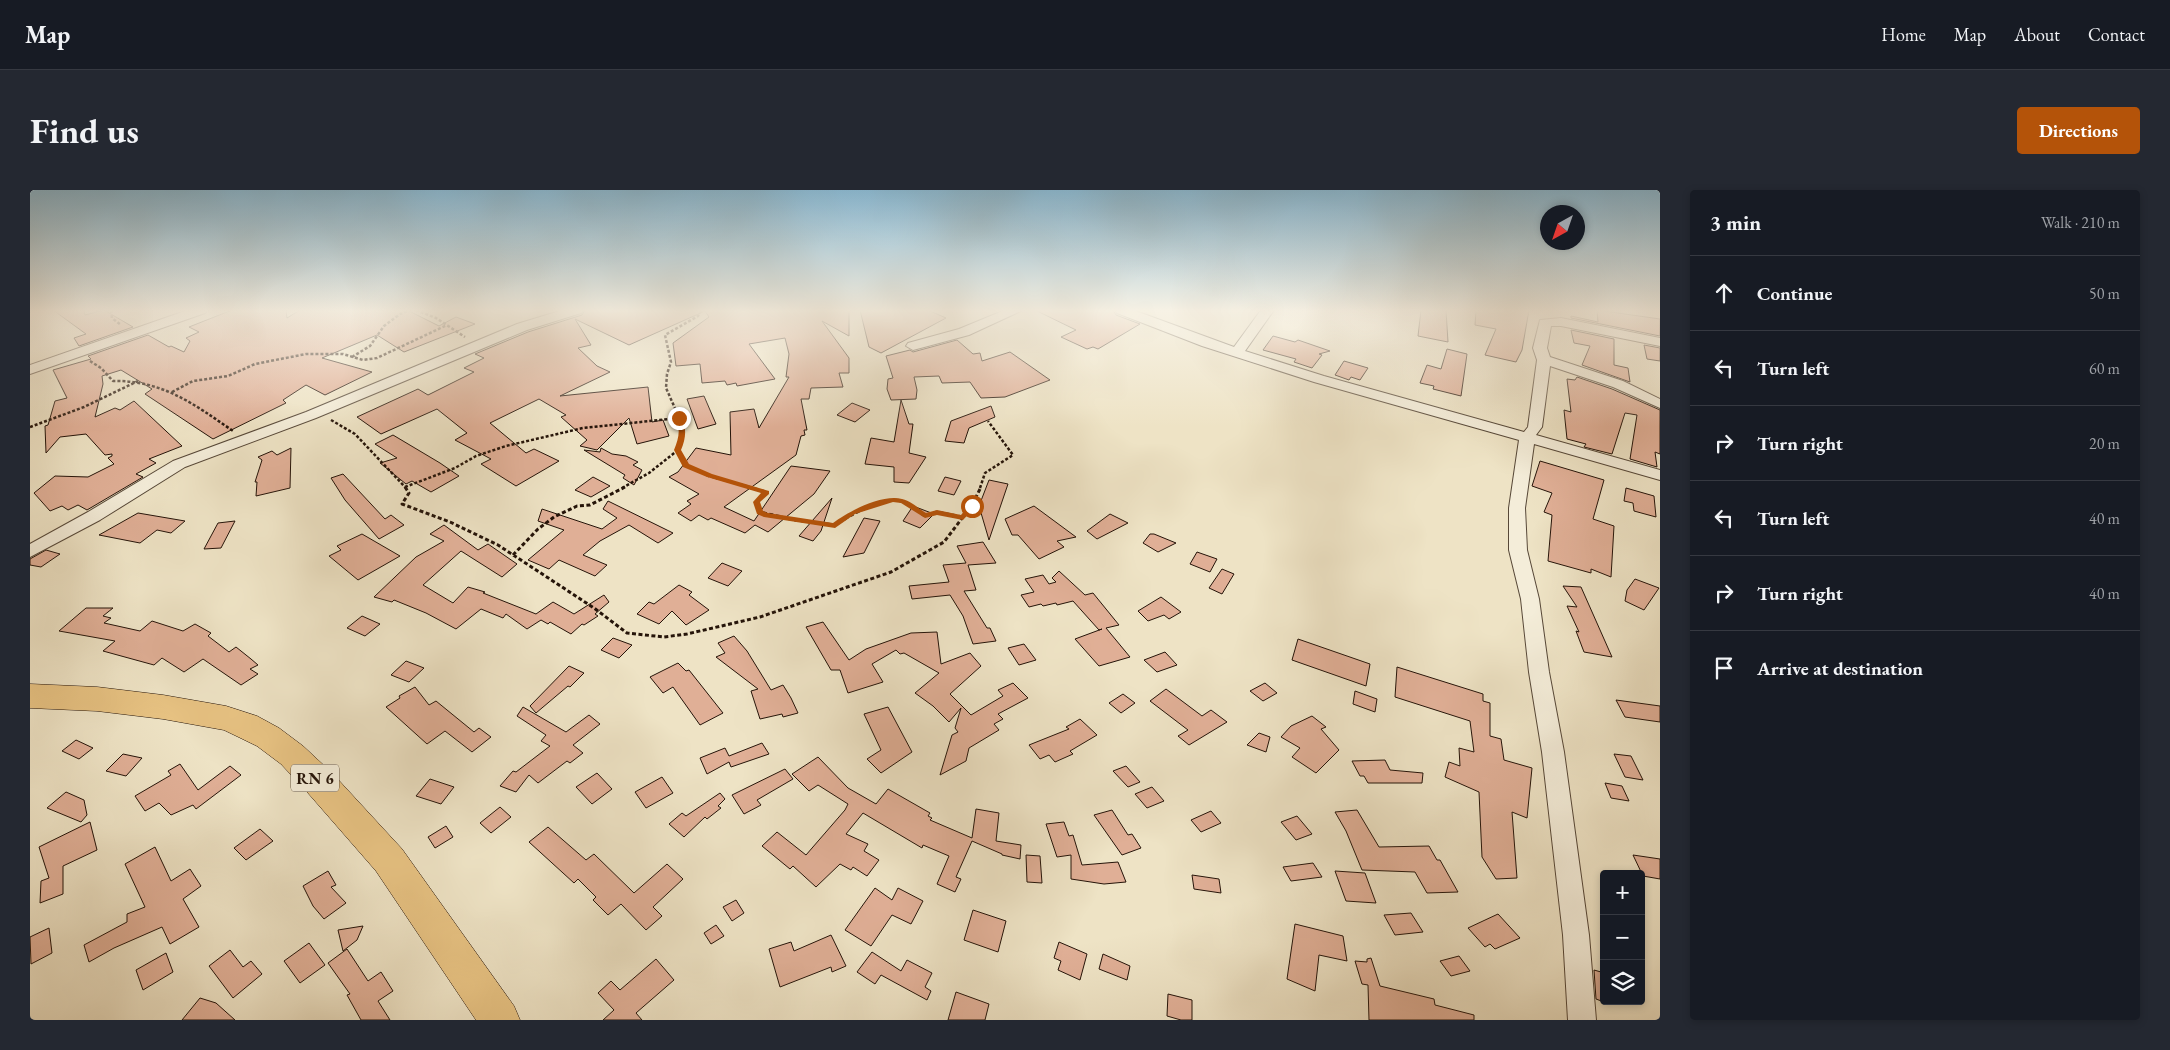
<!DOCTYPE html>
<meta charset="utf-8">
<style>
body{margin:0;font-family:"EB Garamond",serif;background:#242831;color:#f1f3f6}
.controls{position:absolute;right:15px;bottom:15px;display:grid;overflow:hidden;border-radius:5px;box-shadow:0 2px 8px #0003}
.controls button{width:45px;height:45px;display:grid;place-items:center;padding:0;border:0;border-bottom:1px solid #363941;background:#171b24;color:#f1f3f6;font:25px sans-serif}
.compass{position:absolute;left:1510px;top:15px;width:45px;height:45px;border-radius:50%;background:#171b24;box-shadow:0 2px 8px #0003;rotate:220deg}
.stop{position:absolute;width:15px;height:15px;margin:-11px;border:4px solid #b45309;border-radius:50%;background:#fff}
.stop.end{background:#b45309;border-color:#fff;box-shadow:0 1px 5px #0008}
.list{margin:0;padding:0;list-style:none}
h2{display:flex;justify-content:space-between;align-items:center;height:65px;margin:0;padding:0 20px;font-size:21px}
h2 small{font-size:16px;font-weight:400;color:#9ea1a6}
.list li{display:grid;grid-template-columns:32px 1fr auto;gap:15px;align-items:center;box-sizing:border-box;height:75px;padding:0 20px;border-top:1px solid #363941}
.list b{display:block;font-size:19px;white-space:nowrap}
.list em{font-size:16px;font-style:normal;color:#9ea1a6}
.icon{flex:none;width:28px;height:28px;fill:none;stroke:currentColor;stroke-width:2;stroke-linecap:round;stroke-linejoin:round}
.map{position:relative;flex:none;width:1630px;height:830px;overflow:hidden;border-radius:5px}
header{display:flex;align-items:center;gap:30px;box-sizing:border-box;height:70px;padding:0 25px;background:#171b24;border-bottom:1px solid #363941}
header strong{font-size:24px}
nav{display:flex;gap:28px;margin-inline-start:auto;font-size:18px}
.intro{display:flex;align-items:center;justify-content:space-between;box-sizing:border-box;height:120px;padding:0 30px}
h1{margin:0;font-size:35px}
.button{padding:12px 22px;border-radius:5px;background:#b45309;color:#fff;font-size:18px;font-weight:700}
main{display:flex;gap:30px;padding:0 30px}
aside{flex:1;background:#171b24;border-radius:5px;box-shadow:0 2px 8px #0003}
.map>svg:first-child{display:block}
</style>
<header>
<strong>Map</strong>
<nav><a>Home</a><a>Map</a><a>About</a><a>Contact</a></nav>
</header>
<div class="intro"><h1>Find us</h1><a class="button">Directions</a></div>
<main>
<div class="map">
<svg width="1630" height="830" viewBox="0 0 1630 830">
<rect width="100%" height="100%" fill="#eee3c5"/>
<filter id="stains"><feTurbulence type="fractalNoise" baseFrequency=".004" numOctaves="4"/><feColorMatrix values="0 0 0 0 .2 0 0 0 0 .09 0 0 0 0 .02 0 0 0 .5 -.17"/></filter>
<radialGradient id="worn" r=".72"><stop offset=".6" stop-color="#630" stop-opacity="0"/><stop offset="1" stop-color="#630" stop-opacity=".3"/></radialGradient>
<!-- building -->
<path fill="#e0af96" stroke="#251409" d="M23,120H54L55,125L74,120L103,137L49,156L44,148L56,144Z
M202,120H256L257,128L270,120H377L409,136L426,127L445,134L374,162L347,145L292,168L342,182L295,205L276,195L253,210L256,213L183,249L115,204L122,199L91,180L72,186L73,194L65,227L85,218L90,220L104,211L152,256L119,269L126,273L106,284L113,287L57,320L48,315L38,320L32,316L20,321L4,303L25,286L58,287L84,274L78,268L82,266V264L75,265L56,244L30,247L16,263L15,236L18,235L25,211L37,208L23,180L61,169L58,166L118,145L139,157L141,156L154,162L160,151L156,148L169,142L159,137Z
M555,120H819V146L792,131L819,168V183H809L813,197L781,198L779,209H771L777,240H774L775,245L771,246L766,265L694,317L724,331L761,276L800,281L784,304L738,342L725,335L715,343L681,328L678,330L669,325L661,331L648,323L661,314L657,311L669,304L639,287L648,282L666,258L701,265L700,222L724,219L729,238L759,187H756L759,164L755,148L719,154L745,189L707,196L706,193L697,195L695,191L672,193L670,174L646,176L643,153L679,127L675,121L599,155L545,129L561,155L548,158L567,176L580,182L530,206L618,197L622,232L633,230L639,246L607,254L599,228L567,260L550,256L557,250L531,227L536,225L509,209L460,233L496,263L504,259L529,271L486,296L451,274L461,269L425,250L437,243L407,219L351,244L327,227L388,199L398,205L444,182L434,178L454,168L445,164L498,142L552,125Z
M830,120H898L916,128L851,163L839,157Z
M1005,120H1083L1086,125L1110,134L1068,159L1063,157L1057,159L1031,147L1046,140Z
M1391,120H1416L1418,152L1388,146Z
M1446,120H1499L1492,160L1486,172L1455,165L1466,139L1445,135Z
M1567,120L1630,129V146L1541,128V126L1568,132Z
M1541,140L1584,149V175L1598,178L1600,192L1552,175L1560,156L1544,153Z
M1243,146L1265,152L1268,150L1300,161L1289,164L1292,165L1282,178L1264,172L1266,169L1233,160Z
M927,150L943,164L950,163L952,171L980,162L1020,190L975,207L951,208L940,192L912,193L909,186L884,187L887,200L886,209L861,210L857,199L858,189L863,188L856,166L880,160L883,162Z
M1614,155L1630,158V171L1617,169Z
M1417,159L1437,164L1431,206L1403,199L1404,196L1390,193L1397,175L1411,179Z
M1314,171L1338,178L1330,190L1321,187L1319,190L1305,185Z
M1547,187L1582,199L1630,220V264L1625,262L1627,277L1600,269L1607,225L1595,223L1582,264L1554,257L1556,254L1537,249L1534,220L1541,222L1537,189L1545,190Z
M674,206L686,234L668,239L657,209Z
M871,210L879,234H883L879,263L896,267L879,293L864,292V277L835,274L841,248L864,252Z
M822,213L840,220L825,232L807,225Z
M961,216L965,227L939,238L934,253L915,251L921,231Z
M363,245L410,273L429,286L401,302L382,291L376,294L350,273L367,268L345,254Z
M261,258L260,298L226,306L227,292H225L232,270L228,267L242,261L247,265Z
M571,258L582,264L596,266L608,272L603,275L612,280L604,295L593,288L595,285L554,260L570,262Z
M1510,271L1574,290L1563,329L1584,336L1581,387L1561,379V383L1518,371L1522,325L1514,322L1522,303L1502,296Z
M313,284L355,329L361,325L374,335L349,349L315,310L301,288Z
M563,287L580,296L561,307L545,300Z
M915,287L931,291L924,305L908,301Z
M959,290L978,294L959,350L949,316Z
M1596,298L1624,306L1626,327L1604,321L1603,313L1594,311Z
M802,308L791,341L783,351L769,346Z
M578,311L643,343L628,353L599,335L570,351L553,365L577,375L565,386L529,370L519,379L498,370L534,340L508,331L512,319L572,339L587,328L573,319Z
M883,316L904,324L890,338L873,331Z
M1004,316L1046,347L1027,351L1034,357L1009,369L988,345H982L975,329Z
M108,323L155,331L141,343L127,340L110,353L69,345Z
M1080,324L1098,333L1067,349L1057,341Z
M834,328L850,331L834,363L813,367Z
M205,331L191,358L174,359L188,333Z
M414,335L448,360L458,354L487,374L472,387L431,361L393,395L423,413L438,397L455,402L453,403L506,424L523,412L544,424L574,405L579,412L565,424L568,426L554,435L552,434L541,444L520,432L518,434L511,430L497,439L476,424L473,428L451,419L426,439L396,423L364,410L362,412L344,407L386,367L414,351L400,344Z
M332,344L370,366L328,390L299,366L311,360L307,356Z
M1120,344H1124L1146,353L1128,362L1113,353Z
M953,352L966,373L938,375L946,400L934,401L957,438H960L966,451L943,454L933,426L920,405L882,409L879,396L919,392L913,375L936,373L927,356Z
M16,360L30,364L11,377L0,375V369Z
M1167,362L1187,369L1180,382L1160,374Z
M692,373L712,381L698,396L678,388Z
M1192,379L1204,384L1192,404L1179,398Z
M1029,381L1055,405L1063,403L1089,435L1076,438L1100,467L1069,476L1045,449L1072,439L1069,440L1043,411L1027,415L1026,413L1013,416L1011,414L999,417L991,405L1004,402L995,389L1013,385L1019,394L1026,392L1022,388Z
M1605,389L1629,398L1614,420L1595,411L1597,400Z
M649,395L662,402L659,405L679,420L656,435L642,421L629,434L607,424L619,412L624,414Z
M1533,396L1551,397L1582,467L1554,462L1546,441L1549,442L1537,416L1547,417Z
M1131,407L1151,422L1139,429L1134,425L1118,431L1108,421Z
M56,418H83L73,426L81,428L74,433L110,441L122,431L153,441L165,434L181,443L178,446L199,462L206,457L221,469L228,475L220,479L228,484L211,495L173,469L154,482L132,468L124,475L73,461L85,451L29,441Z
M332,426L350,434L335,446L317,438Z
M793,432L819,470L836,459L881,443L907,442L911,474L940,463L951,476L920,504L941,525L973,506L968,500L983,493L998,508L968,524L973,529L964,534L969,540L939,558L936,571L910,585L922,545L928,542L925,538L931,518L919,532L903,516L885,503L909,483L874,463L870,464L866,460L842,474L853,492L818,503L810,480H801L776,437Z
M704,446L717,461L741,500L753,495L761,508L768,523L753,527L752,524L730,529L721,501L728,499L686,467L695,463L688,453Z
M583,448L602,455L589,468L571,460Z
M1268,449L1340,474L1336,496L1262,470Z
M994,454L1006,470L989,475L978,458Z
M1135,462L1147,475L1127,482L1114,470Z
M376,471L394,478L379,492L361,485Z
M648,473L656,481L659,480L693,523L670,535L643,497L633,503L620,487Z
M539,476L554,483L540,497L538,496L506,523L500,516Z
M1367,477L1453,504V511L1460,513V546L1471,549L1474,570L1502,578L1497,628L1482,622L1487,688L1466,689L1452,667L1449,602L1415,587L1419,572L1430,576L1429,558L1444,562L1440,531L1365,507Z
M1235,493L1247,503L1233,511L1220,501Z
M385,497L399,515L406,511L444,542L449,538L461,547L442,562L415,541L397,554L356,517L370,508L369,506Z
M1136,499L1172,526L1181,520L1197,532L1159,555L1148,546L1158,540L1120,511Z
M1325,501L1347,509L1345,522L1323,514Z
M1093,504L1105,513L1091,523L1079,513Z
M1586,510L1630,516V532L1595,527Z
M493,517L536,542L559,525L570,534L543,555L553,563L540,573L537,571L508,593L499,585L486,602L470,596L483,581L486,582L520,556L511,551L516,545L487,526Z
M858,517L882,562L851,583L837,569L851,560L834,524Z
M1282,526L1296,537L1291,539L1309,560L1286,583L1262,567L1270,558L1251,547L1261,536Z
M1050,529L1067,545L1040,561L1043,564L1025,572L1019,565L1010,569L999,555L1039,539L1036,537Z
M1229,543L1240,547L1236,562L1217,555Z
M46,550L63,558L49,569L32,561Z
M732,553L739,564L701,577L699,572L677,584L670,568L695,558L699,566Z
M93,564L112,568L96,586L76,581Z
M1584,564L1601,566L1613,590L1595,587Z
M788,567L818,598L846,614L858,599L900,623L898,626L902,628L900,630L942,648L946,619L969,623L966,651L991,655L990,669L972,665V664L942,651L926,687L931,689L925,702L907,694L919,666L893,655L892,658L833,623L816,644L838,654L834,661L849,670L837,686L823,677L821,680L810,674L786,697L763,676L760,679L732,656L747,642L776,665L815,620L818,614L788,595L779,601L762,584Z
M1355,570L1360,580L1393,583L1392,593H1338L1334,586H1330L1322,571Z
M150,574L168,600L200,576L211,585L166,619L163,615L141,625L129,613L115,621L105,606L141,585L138,581Z
M1096,576L1110,592L1098,597L1083,581Z
M755,579L763,589L727,610L731,615L714,624L702,605Z
M567,583L582,599L562,614L546,597Z
M632,587L643,603L616,618L605,602Z
M400,589L424,597L411,614L386,606Z
M1575,593L1592,596L1599,611L1581,608Z
M1122,597L1134,611L1117,618L1105,604Z
M36,602L54,610L57,625L51,632L17,618Z
M690,603L695,609L688,616L691,618L677,629L675,627L654,647L639,634L652,623L656,626Z
M470,617L481,627L461,643L450,633Z
M1082,620L1098,645L1102,644L1111,658L1092,665L1064,625Z
M1327,620L1349,657L1399,656L1407,670H1410L1428,702L1397,703L1385,682L1332,680L1316,641L1305,622Z
M1181,621L1191,633L1171,642L1161,630Z
M1267,626L1282,644L1266,650L1251,632Z
M60,632L67,660L33,676V704L10,713L11,691L19,688L9,657Z
M1034,632L1039,646L1043,645L1052,675L1088,672L1096,692L1074,694L1041,689V665L1027,667L1016,634Z
M416,636L423,647L405,658L398,647Z
M518,637L556,670L564,664L604,703L637,674L653,689L623,717L632,726L616,740L591,714L578,725L563,710L566,707L548,689L544,693L499,652Z
M230,639L243,651L216,670L204,658Z
M125,657L141,691L160,679L171,696L153,709L169,737L140,754L132,737L84,758L59,772L54,755L97,732V724L115,717L95,674Z
M996,665L1010,666L1012,693L997,692Z
M1603,665L1630,669V689L1613,686Z
M1283,673L1292,687L1261,691L1253,677Z
M298,681L306,695L301,697L316,713L294,729L283,716L273,696Z
M1305,681L1335,683L1346,713L1316,711Z
M1162,685L1189,689L1191,703L1164,699Z
M845,698L862,710L868,698L893,711L881,734L862,725L841,756L815,740Z
M706,710L714,723L702,731L693,717Z
M943,720L976,731L968,762L934,750Z
M1381,723L1393,742L1365,745L1354,725Z
M1468,724L1490,748L1465,759L1460,754L1455,757L1438,738Z
M1265,734L1313,746L1317,771L1289,765L1285,801L1257,789Z
M686,735L694,746L681,754L674,743Z
M333,736L327,750L313,761L308,740Z
M19,738L22,763L1,774L0,747Z
M801,745L816,776L802,782L801,777L750,797L739,759L761,752L764,761Z
M1029,752L1057,764L1050,790L1028,780L1031,771L1024,768Z
M279,753L295,775L270,793L254,771Z
M317,759L338,791L351,782L363,801L348,811L360,830H331L317,805L320,804L298,773Z
M200,760L213,777L221,771L232,784L203,808L179,776Z
M842,762L871,781L877,770L902,783L895,797L901,801L897,810L851,785L845,794L827,782Z
M136,763L143,782L113,800L106,780Z
M1073,764L1100,776L1097,790L1069,779Z
M1429,766L1440,781L1421,786L1410,771Z
M1341,768L1350,796L1404,809L1405,815L1444,825V830H1339L1338,795L1332,794L1325,771L1337,772V769Z
M626,769L644,790L606,823L612,830H573L584,820L568,803L581,791L590,800Z
M1564,780L1571,782L1574,812L1566,809Z
M926,802L959,814L955,830H918Z
M1138,804L1162,810V830H1151L1137,826Z
M170,808L186,813L205,830H152Z"/>
<g fill="none" stroke-linecap="round" stroke-linejoin="round">
<defs>
<path id="minor" d="M158,120H177L175,123L0,184V175Z
M533,120H553L551,123L497,140L286,228L155,277L70,330L0,367V354L58,322L143,271L276,222L487,134Z
M975,120H993L939,145L883,160L876,156L878,153L929,139Z
M1085,120H1103L1204,157L1231,120H1244L1215,161L1294,186L1494,242L1498,237L1507,170L1503,158L1510,130L1531,128L1630,148V156L1531,136H1521L1517,158L1520,167L1593,191L1630,209V218L1583,197L1520,176L1512,237L1506,245L1630,280V290L1504,254L1495,318L1497,360L1509,409L1519,482L1534,562L1559,745L1566,830H1538L1533,745L1512,562L1499,482L1491,409L1479,360V318L1489,250L1284,192L1172,156L1087,123Z"/>
<path id="primary" d="M0,494L67,497L133,505L196,516L227,526L249,538L273,556L302,583L372,659L484,816L490,830H446L346,681L278,603L251,574L227,556L194,540L133,529L67,521L0,518Z"/>
</defs>
<!-- minor casing -->
<use href="#minor" stroke="#574838" stroke-width="2"/>
<!-- primary casing -->
<use href="#primary" stroke="#251409" stroke-width="1"/>
<!-- path-far1 -->
<path stroke="#251409" stroke-width="2.5" stroke-dasharray="3 2" stroke-linecap="butt" d="M81,120L82,128L91,135
M386,120L406,128L435,147
M671,120L668,126L635,145L641,172L637,184L636,198L652,234V248L648,260L656,275L679,286L723,298
M322,167L340,156L354,136L370,124L380,120
M60,171L71,178L83,191C132,190 164,214 203,241
M142,202L163,191L198,186L225,174L276,164H313L333,170L347,168L417,135
M301,230L325,244L376,298
M0,237L54,217L108,191
M375,297L425,278L446,266L476,256L553,238L649,228
M592,298L619,283L648,260
M950,298L955,283L983,265L958,231"/>
<!-- path -->
<path stroke="#251409" stroke-width="3" stroke-dasharray="4 2.5" stroke-linecap="butt" d="M375,297L379,303L372,314L420,332L468,355L564,418L597,443L634,447L657,444L730,427L861,382L914,352L942,315L951,297
M718,297L736,302L727,312L730,322L764,330L805,335C820,325 853,306 871,311C879,313 888,321 895,326L907,322L933,327
M483,365L508,339L524,327L547,316L560,315L595,297"/>
<!-- minor -->
<use href="#minor" fill="#f4edd9" fill-rule="evenodd"/>
<!-- primary -->
<use href="#primary" fill="#e7c282" fill-rule="evenodd"/>
</g>
<!-- sky -->
<linearGradient id="sky" x2="0" y2="1"><stop stop-color="#89b8d2"/><stop offset="0.51" stop-color="#f7f2e5"/><stop offset="1" stop-color="#f7f2e5" stop-opacity="0"/></linearGradient>
<rect width="1630" height="237" fill="url(#sky)"/>
<!-- route -->
<path fill="#b45309" d="M649,226H651C657,238 656,248 651,260L659,274L682,284L739,301V304L730,312L733,321L738,323L803,333C819,321 852,304 872,309C881,311 889,319 896,323L907,320L931,325L940,314L946,316L933,330L907,325L895,328L871,313L863,312L825,324L805,338L734,327L727,324L723,312L731,303L677,287L653,277L644,260C649,248 651,239 645,228Z"/>
<g text-anchor="middle" stroke-width="4.5" stroke-linejoin="round" paint-order="stroke">
<!-- shield labels -->
<rect fill="#f4edd9" stroke="#635547" stroke-width="1" x="261" y="574.5" width="48" height="27" rx="4"/>
<g font-size="16" font-weight="bold" fill="#251409">
<text x="285" y="594">RN 6</text>
</g>
</g>
<rect width="100%" height="100%" filter="url(#stains)"/>
<rect width="100%" height="100%" fill="url(#worn)"/>
</svg>
<div class="controls">
<button>+</button>
<button>−</button>
<button><svg class="icon" aria-label="layers" viewBox="0 0 24 24"><path d="M12 4l9 5-9 5-9-5zM3 14l9 5 9-5"/></svg></button>
</div>
<svg class="compass" viewBox="-18 -18 36 36"><path d="M0-13l5 13h-10z" fill="#e53935"/><path d="M0 13l5-13h-10z" fill="#9ea1a6"/></svg>
<div class="stop" style="left:942px;top:316px"></div>
<div class="stop end" style="left:649px;top:228px"></div>
</div>
<aside>
<h2>3 min<small>Walk · 210 m</small></h2>
<ul class="list">
<li><svg class="icon" aria-label="ahead" viewBox="0 0 24 24"><path d="M12 20V5M6 11l6-6 6 6"/></svg><div><b>Continue</b></div><em>50 m</em></li>
<li><svg class="icon" aria-label="left" viewBox="0 0 24 24"><path d="M17 20v-9H6M10 6l-5 5 5 5"/></svg><div><b>Turn left</b></div><em>60 m</em></li>
<li><svg class="icon" aria-label="right" viewBox="0 0 24 24"><path d="M7 20v-9h11M14 6l5 5-5 5"/></svg><div><b>Turn right</b></div><em>20 m</em></li>
<li><svg class="icon" aria-label="left" viewBox="0 0 24 24"><path d="M17 20v-9H6M10 6l-5 5 5 5"/></svg><div><b>Turn left</b></div><em>40 m</em></li>
<li><svg class="icon" aria-label="right" viewBox="0 0 24 24"><path d="M7 20v-9h11M14 6l5 5-5 5"/></svg><div><b>Turn right</b></div><em>40 m</em></li>
<li><svg class="icon" aria-label="arrive" viewBox="0 0 24 24"><path d="M6 21V4h12l-3 4 3 4H6"/></svg><div><b>Arrive at destination</b></div></li>
</ul>
</aside>
</main>
